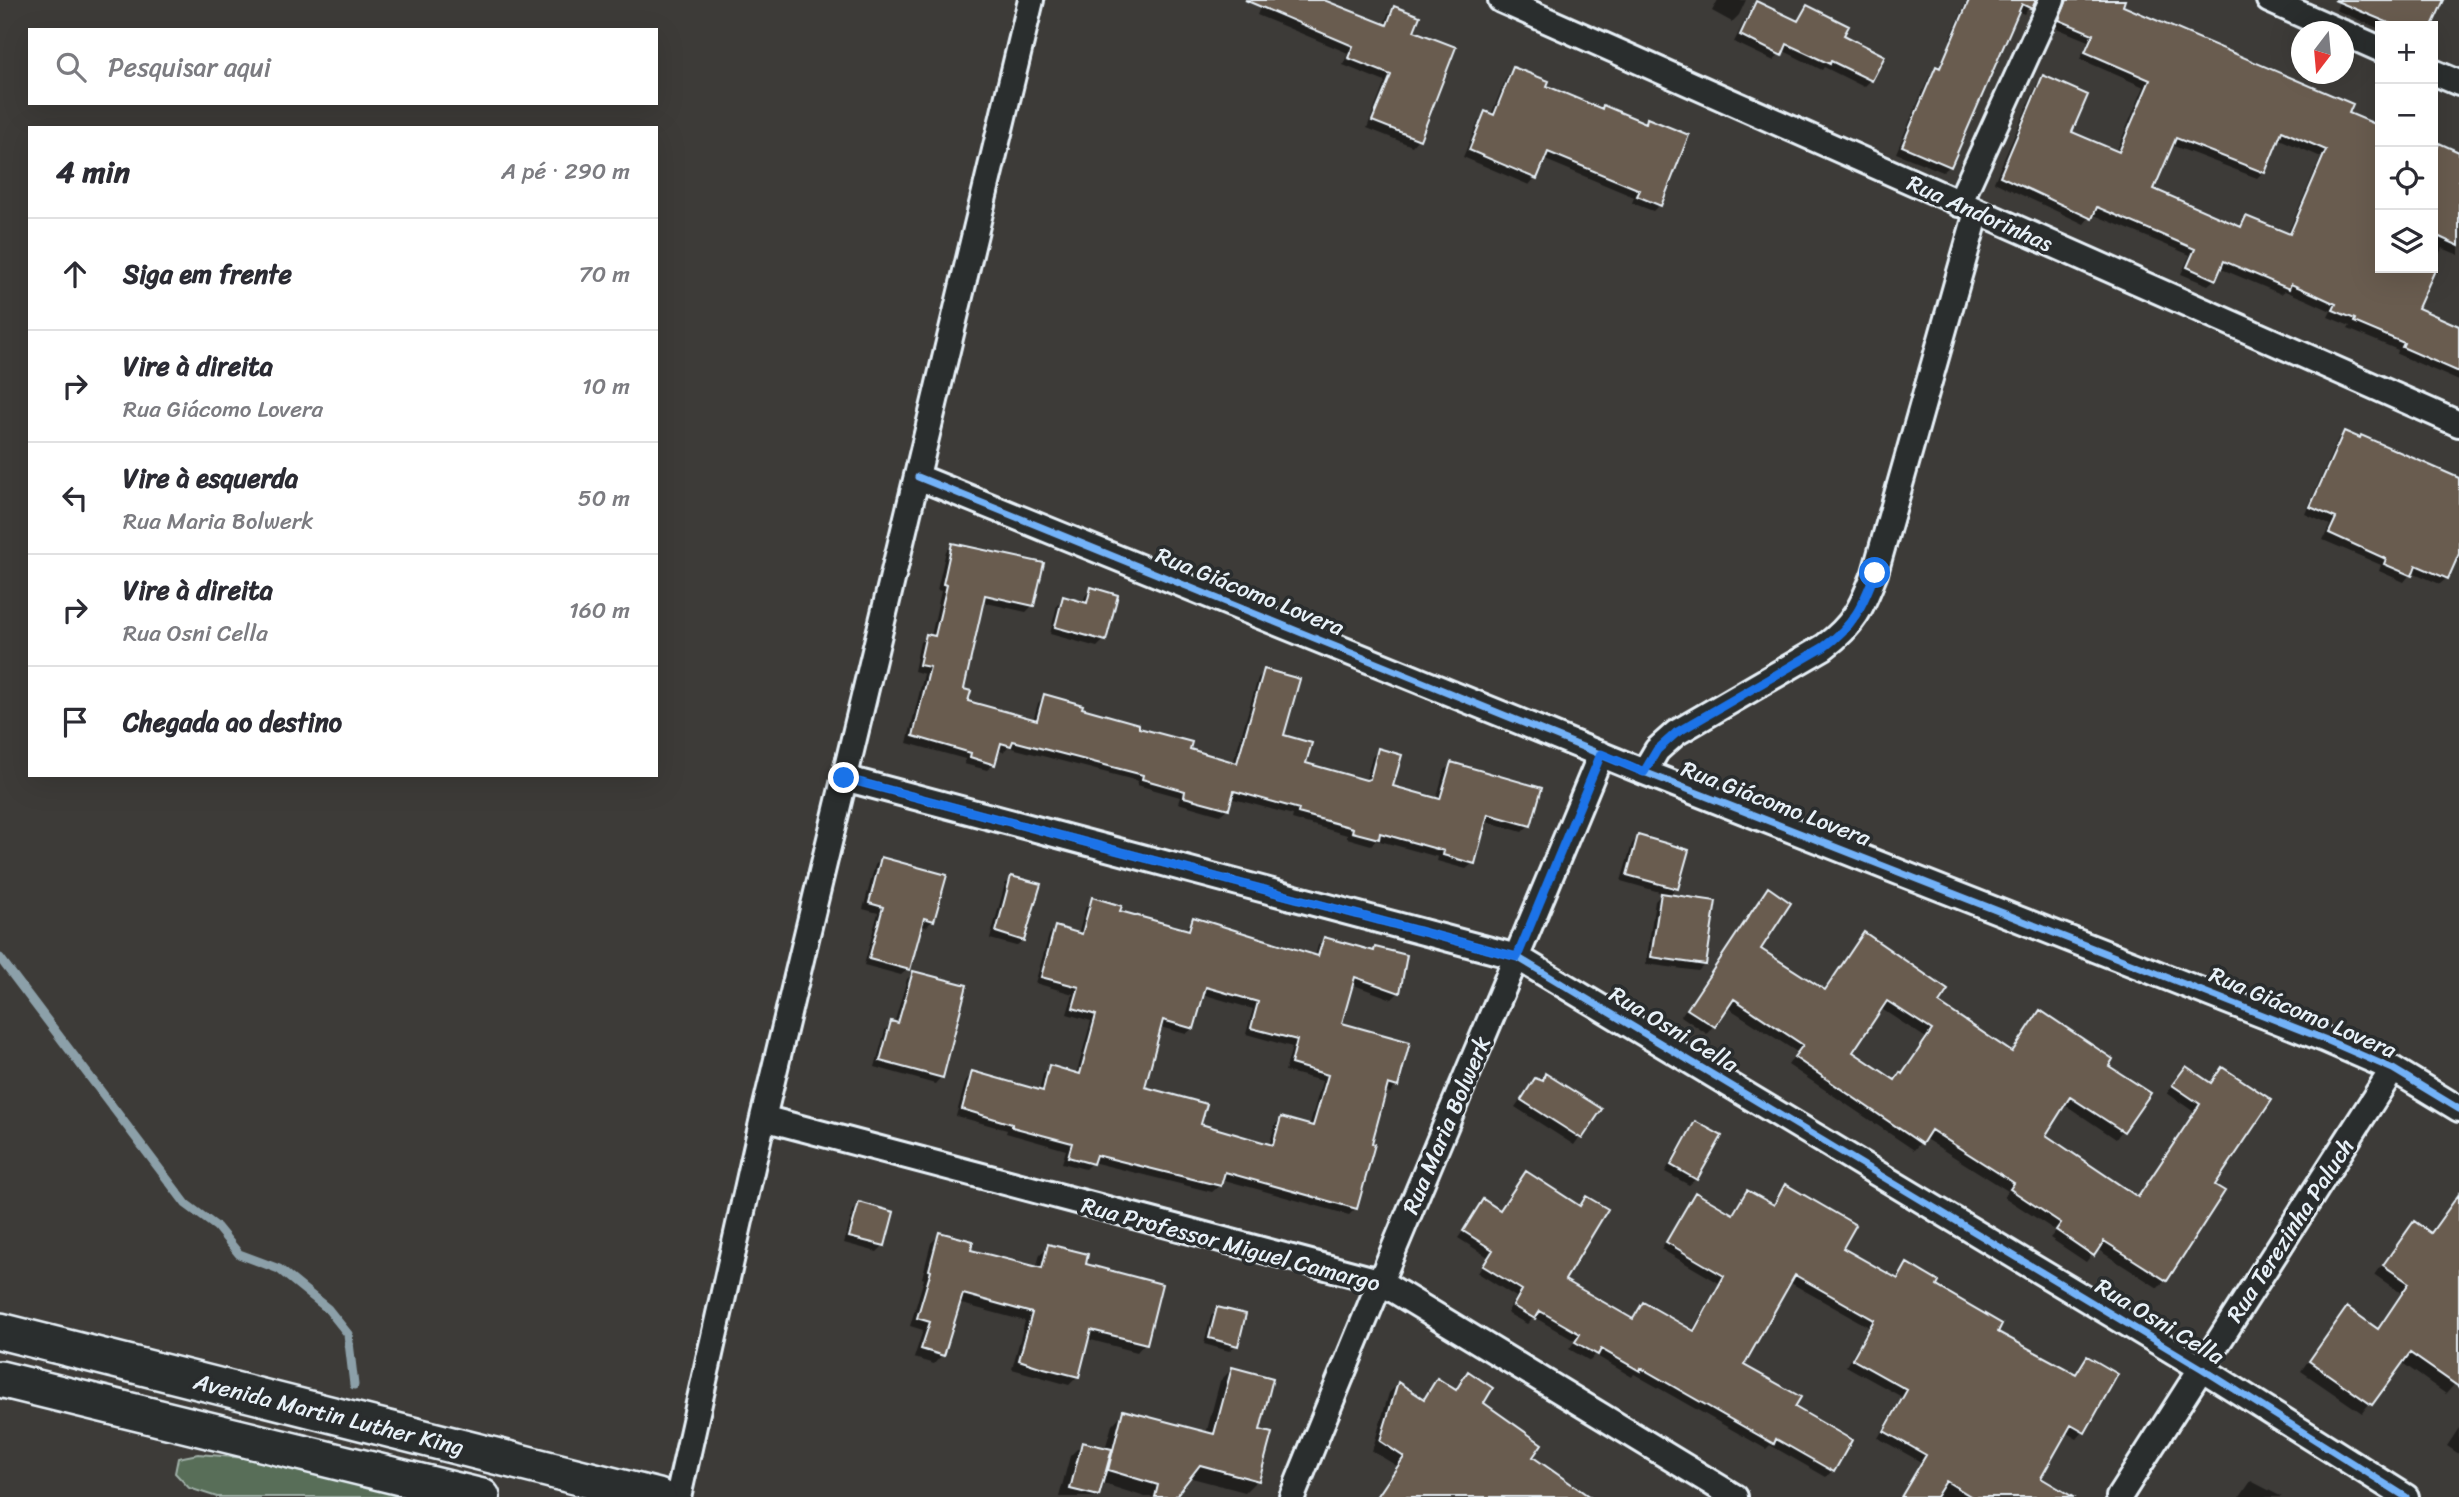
<!DOCTYPE html>
<html lang="pt">
<meta charset="utf-8">
<style>
body{margin:0;font-family:Sriracha,sans-serif;background:#f7f7f7;color:#2b2b33}
.controls{position:absolute;right:21px;top:21px;display:grid;overflow:hidden;border-radius:0px;box-shadow:0 7px 28px #0002}
.controls button{width:63px;height:63px;display:grid;place-items:center;padding:0;border:0;border-bottom:2px solid #e1e1e2;background:#fff;color:#2b2b33;font:35px sans-serif}
.compass{position:absolute;left:2291px;top:21px;width:63px;height:63px;border-radius:50%;background:#fff;box-shadow:0 7px 28px #0002;rotate:196deg}
.stop{position:absolute;width:21px;height:21px;margin:-16px;border:5px solid #1a73e8;border-radius:50%;background:#fff}
.stop.end{background:#1a73e8;border-color:#fff;box-shadow:0 2px 7px #0008}
.list{margin:0;padding:0;list-style:none}
h2{display:flex;justify-content:space-between;align-items:center;height:91px;margin:0;padding:0 28px;font-size:30px}
h2 small{font-size:23px;font-weight:400;color:#7c7c81}
.list li{display:grid;grid-template-columns:46px 1fr auto;gap:21px;align-items:center;box-sizing:border-box;height:112px;padding:0 28px;border-top:2px solid #e1e1e2}
.list b{display:block;font-size:26px;white-space:nowrap}
.list p{margin:0;font-size:23px;white-space:nowrap;color:#7c7c81}
.list em{font-size:23px;font-style:normal;color:#7c7c81}
.icon{flex:none;width:38px;height:38px;fill:none;stroke:currentColor;stroke-width:2;stroke-linecap:round;stroke-linejoin:round}
.map{position:relative;flex:none;width:2459px;height:1497px;overflow:hidden}
.search{position:absolute;background:#fff;box-shadow:0 7px 28px #0002;left:28px;top:28px;width:630px;height:77px;display:flex;align-items:center;gap:18px;box-sizing:border-box;padding:0 24px;border-radius:0px;color:#7c7c81;font-size:26px}
.panel{position:absolute;background:#fff;box-shadow:0 7px 28px #0002;left:28px;top:126px;width:630px;height:651px;border-radius:0px}
.map>svg:first-child{display:block}
</style>
<div class="map">
<svg width="2459" height="1497" viewBox="0 0 2459 1497">
<rect width="100%" height="100%" fill="#3d3b38"/>
<filter id="ink" filterUnits="userSpaceOnUse"><feTurbulence type="fractalNoise" baseFrequency=".0143" numOctaves="2"/><feDisplacementMap in="SourceGraphic" scale="14" xChannelSelector="R" yChannelSelector="G"/><feConvolveMatrix kernelMatrix="1 2 1 2 8 2 1 2 1" color-interpolation-filters="sRGB"/></filter>
<g filter="url(#ink)">
<!-- green -->
<path fill="#596e59" stroke="#a0b0a8" stroke-width="2" d="M198,1454L307,1463L410,1493L406,1497H217L189,1488L175,1473L178,1458Z"/>
<!-- shadow -->
<path fill="#0007" fill-rule="evenodd" d="M1263,0H1319L1384,25L1388,14L1395,8L1412,32L1418,139L1412,146L1367,128L1385,82L1343,65L1348,53L1257,15Z
M1718,0H1746L1739,15L1732,22L1712,11Z
M1967,0H2034L2024,14L2017,11L1992,60L1950,39Z
M2059,0H2113L2121,7L2346,114L2380,127V268H2433V149L2435,150L2440,145L2459,153V255L2442,248L2416,309L2458,327L2459,324V381L2397,354L2398,350L2348,329L2350,326L2328,317L2331,311L2307,300L2285,291L2281,294L2219,268L2215,279L2208,285L2181,274L2190,255L2092,214L2084,224L1994,182L2037,84L2043,77L2070,133L2116,152L2144,87L2080,59L2088,41L2054,27L2061,7ZM2277,138L2321,157L2287,235L2246,218L2238,227L2151,190L2171,145L2257,178L2263,172Z
M2340,0H2442L2430,26H2380V29L2336,10Z
M1756,3L1796,22L1807,7L1842,36L1871,80L1864,87L1824,67L1822,70L1782,50L1774,61L1734,42L1750,10Z
M1514,69L1545,87L1601,110L1644,124L1648,120L1659,205L1653,211L1632,203L1634,197L1543,159L1535,178L1529,185L1463,157L1479,120L1485,113L1491,115L1507,76Z
M1935,70L1950,166L1943,172L1896,153L1929,77Z
M2345,433L2459,480V562L2455,560L2447,578L2440,584L2412,572L2404,582L2379,571L2381,565L2323,540L2330,525L2305,514L2338,439Z
M953,545L1033,605L1026,612L982,602L962,690L966,702L1033,721L1038,703L1045,696L1136,729L1188,750L1233,763L1258,678L1265,671L1282,736L1304,764L1365,782L1372,757L1379,750L1391,787L1436,800L1444,771L1451,764L1529,825L1522,832L1485,821L1473,863L1466,869L1437,861L1438,857L1376,840L1371,845L1347,838V835L1292,819L1293,815L1230,798L1227,809L1220,815L1178,803L1180,797L1137,785L1138,781L1008,747L1003,752L998,750L994,764L987,770L964,764L965,759L907,743L924,674L914,671L920,642L927,636H931L941,591L937,590L946,551Z
M1092,589L1104,640L1097,647L1050,634L1057,605L1064,598L1083,603L1085,596Z
M1638,837L1676,888L1668,896L1704,965L1698,971L1646,964L1655,901L1663,893L1621,881L1632,844Z
M882,858L933,920L926,927L921,925L908,969L901,975L864,965L878,913L863,909L875,865Z
M1012,878L1023,940L1016,946L990,939L1005,884Z
M1768,889L1758,949L1824,992L1864,934L1936,1004L2011,1053L2040,1013L2107,1066L2148,1093L2116,1139L2064,1104L2043,1136L2137,1198L2194,1112L2167,1093L2186,1068L2210,1084L2222,1069L2213,1185L2223,1192L2165,1280L2158,1288L2097,1249L2086,1262L2050,1238L2056,1231L2004,1197L2008,1191L1924,1138L1914,1150L1788,1065L1797,1052L1727,1007L1707,1034L1681,1016L1761,897ZM1880,1008L1926,1038L1901,1075L1894,1081L1851,1052Z
M1093,899L1118,913L1185,931L1193,919L1315,956L1318,945L1324,939L1373,952L1376,949L1399,992L1392,999L1351,984L1340,1024L1396,1086L1390,1093L1384,1091L1356,1208L1349,1215L1221,1179L1219,1186L1212,1192L1092,1162L1085,1169L1062,1163L1066,1150L1006,1133L1007,1130L956,1116L966,1080L973,1073L1039,1092L1043,1074L1050,1067L1076,1075L1091,1021L1067,1014L1073,994L1035,983L1049,935L1055,928L1078,935L1086,906ZM1202,994L1253,1009L1246,1034L1292,1047L1285,1071L1322,1081L1309,1127L1281,1119L1275,1125L1269,1146L1199,1125L1142,1088L1160,1027L1186,1034L1193,1028Z
M914,973L941,1077L935,1084L875,1067L885,1030L892,1023L894,1024L907,979Z
M1545,1075L1599,1110L1574,1145L1515,1107L1529,1087L1535,1080L1539,1081Z
M1696,1123V1179L1689,1185L1665,1172L1689,1130Z
M1526,1173L1579,1207L1586,1199L1563,1281L1631,1320L1643,1304L1692,1331L1719,1283L1661,1249L1689,1201L1695,1194L1731,1215L1747,1193L1772,1206L1786,1187L1840,1249L1896,1280L1907,1265L1995,1333L2074,1375L2087,1358L2116,1375L2083,1432L2077,1439L2065,1432L2038,1479L2050,1497H1900L1921,1462L1878,1438L1902,1397L1846,1366L1869,1327L1789,1282L1742,1365L1793,1408L1832,1471L1826,1477L1770,1445L1766,1449L1634,1374L1632,1377L1595,1355L1590,1361L1569,1349L1575,1341L1534,1317L1527,1324L1507,1313L1516,1297L1478,1273L1488,1257L1458,1238L1484,1202L1499,1212Z
M2459,1195V1379L2446,1394L2401,1362L2362,1413L2301,1371L2338,1318L2347,1309L2376,1330L2401,1293L2375,1275L2405,1233L2414,1223L2430,1234Z
M859,1204L884,1245L877,1252L844,1243L853,1211Z
M940,1234L969,1251L1036,1269L1040,1254L1049,1246L1084,1266L1145,1343L1137,1352L1087,1339L1078,1376L1069,1385L1012,1369L1025,1321L958,1303L942,1355L934,1364L914,1358L923,1330L910,1326L924,1279L922,1278L931,1243Z
M1218,1309L1236,1345L1229,1351L1204,1344L1211,1316Z
M1232,1369L1257,1431V1480L1245,1492L1188,1477L1172,1497H1145L1101,1483L1096,1497H1059L1070,1456L1082,1444L1105,1449L1112,1425L1124,1412L1206,1434L1220,1381Z
M1468,1373L1481,1403L1531,1457L1584,1497H1376L1397,1466L1372,1451L1389,1393L1398,1384L1421,1407L1432,1388H1429L1437,1380L1454,1391Z
M2459,1428V1454L2447,1446Z
M2251,1481L2282,1497H2240Z"/>
<g fill="none" stroke-linecap="round" stroke-linejoin="round">
<!-- stream -->
<path stroke="#8ca0a9" stroke-width="9" d="M0,958L186,1204L217,1227L239,1254L279,1269L328,1309L348,1334L354,1385"/>
</g>
<!-- building -->
<path fill="#695b50" stroke="#e8f1f8" stroke-width="2" fill-rule="evenodd" d="M1245,0H1324L1387,25L1394,6L1420,16L1414,31L1456,47L1420,140L1372,121L1391,75L1348,58L1353,46Z
M1969,0H2036L2032,9L2022,4L1951,167L1902,146L1936,66L1940,68Z
M2067,0H2125L2123,6L2353,104L2349,113L2380,126V268H2436L2418,308L2459,326V372L2402,347L2404,343L2354,322L2355,319L2333,310L2336,304L2314,294L2291,284L2289,289L2224,261L2216,280L2187,267L2195,249L2097,207L2092,219L2000,176L2043,75L2088,95L2072,132L2119,152L2150,80L2085,52L2093,34L2059,20ZM2282,131L2326,150L2290,234L2246,216L2241,227L2154,189L2176,138L2265,173Z
M2334,0H2444L2432,26H2396Z
M1756,1L1798,21L1807,5L1849,26L1844,35L1885,56L1872,81L1831,61L1830,64L1787,44L1782,56L1740,35Z
M1513,67L1549,81L1547,86L1602,109L1603,105L1646,123L1647,118L1689,135L1661,206L1637,196L1640,190L1548,152L1537,179L1469,150L1485,111L1494,115Z
M2439,143L2459,152V246L2433,234V161Z
M2344,431L2360,438L2361,435L2459,478V554L2448,579L2416,565L2412,576L2384,564L2386,559L2329,533L2336,518L2310,507Z
M952,543L1044,563L1034,606L985,595L964,689L971,691L968,701L1037,720L1044,694L1083,705L1082,708L1139,724V728L1192,742L1190,749L1237,763L1264,669L1300,679L1284,735L1312,743L1306,763L1366,780L1370,779L1378,748L1402,755L1393,786L1440,799L1451,762L1542,788L1531,826L1488,814L1475,864L1443,855L1444,851L1380,833L1379,839L1352,832L1353,828L1298,813L1299,809L1234,791L1229,809L1184,797L1185,791L1142,779L1143,775L1013,741L1011,746L1001,743L995,765L970,757L971,753L913,736L930,667L919,665L926,634L935,636L947,585L943,584Z
M1091,587L1118,595L1106,641L1055,627L1063,596L1087,603Z
M1638,835L1689,850L1678,889L1627,875Z
M881,857L947,875L934,921L924,918L910,970L869,959L883,907L869,903Z
M1011,876L1041,884L1024,941L996,932Z
M1768,887L1791,903L1761,949L1825,990L1864,932L1948,990L1939,1003L2012,1052L2040,1010L2113,1059L2109,1066L2151,1093L2124,1132L2070,1097L2046,1135L2138,1197L2200,1104L2172,1085L2186,1066L2211,1083L2222,1067L2272,1100L2215,1185L2225,1191L2167,1281L2104,1241L2094,1256L2056,1230L2061,1223L2010,1189L2014,1183L1931,1130L1922,1144L1794,1057L1803,1045L1734,999L1715,1027L1687,1009ZM1887,1001L1932,1030L1902,1074L1900,1072L1895,1080L1853,1052Z
M1661,893L1716,901L1706,965L1651,957Z
M1092,897L1122,906L1120,911L1189,930L1193,917L1318,956L1324,937L1374,951L1375,947L1407,955L1400,993L1355,977L1342,1023L1410,1042L1398,1087L1388,1084L1372,1143L1375,1144L1357,1209L1225,1172L1221,1186L1096,1155L1093,1164L1068,1157L1072,1143L1012,1127V1124L962,1109L972,1071L1043,1091L1049,1065L1080,1074L1096,1015L1073,1008L1079,987L1041,977L1055,926L1082,934ZM1206,987L1258,1002L1251,1028L1297,1040L1291,1064L1328,1075L1313,1126L1281,1117L1273,1145L1201,1124L1207,1104L1145,1087L1163,1020L1194,1029Z
M913,971L967,985L943,1078L880,1061L891,1021L898,1023Z
M1545,1073L1602,1109L1582,1139L1521,1100L1535,1078L1543,1081Z
M1695,1121L1722,1136L1697,1180L1671,1165Z
M1526,1171L1580,1206L1586,1196L1608,1209L1565,1280L1633,1319L1643,1302L1694,1331L1724,1276L1666,1242L1695,1192L1733,1214L1747,1190L1774,1205L1785,1184L1856,1225L1843,1248L1898,1279L1907,1263L1939,1282L1937,1286L2002,1324L1998,1332L2076,1374L2087,1356L2118,1374L2085,1433L2071,1425L2041,1478L2073,1497H1972L1946,1481L1936,1497H1901L1926,1455L1884,1431L1907,1390L1852,1359L1874,1320L1795,1275L1744,1365L1801,1397L1795,1407L1852,1440L1834,1472L1776,1439L1774,1444L1641,1368L1640,1371L1601,1349L1598,1355L1575,1342L1580,1334L1540,1311L1535,1319L1513,1306L1522,1290L1483,1266L1493,1250L1463,1231L1483,1199L1500,1210Z
M2459,1194V1387L2410,1353L2372,1405L2309,1361L2347,1307L2378,1329L2409,1283L2383,1265L2414,1221L2431,1233Z
M859,1202L894,1212L885,1246L849,1237Z
M939,1232L973,1241L971,1250L1042,1268L1048,1244L1088,1254L1086,1264L1162,1284L1147,1344L1091,1330L1079,1377L1040,1367L1019,1360L1032,1313L963,1294L944,1356L921,1349L930,1322L917,1318L931,1271L929,1270Z
M1217,1307L1246,1314L1238,1346L1209,1338Z
M1232,1367L1273,1378L1260,1430L1272,1433L1259,1481L1200,1465L1175,1497H1155L1158,1485L1108,1470L1123,1410L1214,1434Z
M1468,1371L1493,1388L1484,1403L1542,1444L1533,1457L1590,1497H1377L1404,1457L1380,1441L1398,1382L1424,1399L1437,1378L1456,1390Z
M1082,1442L1112,1449L1099,1496L1070,1489Z"/>
<g fill="none" stroke-linecap="round" stroke-linejoin="round">
<defs>
<path id="street" d="M1501,0L2459,424
M2269,0L2341,32
M2344,33L2380,49
M2433,72L2459,83
M1959,204L2052,0
M918,477L1644,772L2324,1039L2393,1069L2459,1109
M1644,772L1657,750L1676,733L1824,647C1854,625 1862,607 1875,573L1977,212
M844,778L1517,957L2201,1368L2406,1497
M763,1118L1379,1281L1735,1497
M678,1497L763,1118L1031,0
M1292,1497C1392,1248 1499,1002 1601,754
M2119,1497L2393,1069"/>
<path id="secondary" d="M0,1331L658,1497
M0,1379L482,1497"/>
</defs>
<!-- street casing -->
<use href="#street" stroke="#e8f1f8" stroke-width="30"/>
<!-- secondary casing -->
<use href="#secondary" stroke="#e8f1f8" stroke-width="40"/>
<!-- street -->
<use href="#street" stroke="#2a2d2e" stroke-width="24"/>
<!-- secondary -->
<use href="#secondary" stroke="#2a2d2e" stroke-width="35"/>
<defs>
<path id="cycleway" d="M918,477L1644,772L2324,1039L2393,1069L2459,1109
M844,778L1517,957L2201,1368L2406,1497"/>
</defs>
<!-- cycleway casing -->
<use href="#cycleway" stroke="#2a2d2e" stroke-width="11"/>
<!-- cycleway -->
<use href="#cycleway" stroke="#73b2f8" stroke-width="7"/>
</g>
</g>
<g fill="none" stroke-linecap="round" stroke-linejoin="round" filter="url(#ink)">
<!-- route -->
<path stroke="#1a73e8" stroke-width="9" d="M844,778L1517,957L1601,754L1644,772L1657,750L1676,733L1824,647C1854,625 1862,607 1875,573"/>
</g>
<g text-anchor="middle" stroke-width="7" stroke-linejoin="round" paint-order="stroke">
<!-- street labels -->
<g font-size="23" fill="#e8f1f8" stroke="#2a2d2e">
<text transform="translate(1980 213) rotate(24)" y="8">Rua Andorinhas</text>
<text transform="translate(1250 591) rotate(22)" y="8">Rua Giácomo Lovera</text>
<text transform="translate(1776 803) rotate(21)" y="8">Rua Giácomo Lovera</text>
<text transform="translate(2303 1012) rotate(23)" y="8">Rua Giácomo Lovera</text>
<text transform="translate(1674 1029) rotate(31)" y="8">Rua Osni Cella</text>
<text transform="translate(1446 1125) rotate(-67)" y="8">Rua Maria Bolwerk</text>
<text transform="translate(2290 1230) rotate(-57)" y="8">Rua Terezinha Paluch</text>
<text transform="translate(1231 1244) rotate(15)" y="8">Rua Professor Miguel Camargo</text>
<text transform="translate(2160 1321) rotate(31)" y="8">Rua Osni Cella</text>
<text transform="translate(329 1414) rotate(14)" y="8">Avenida Martin Luther King</text>
</g>
</g>
</svg>
<div class="controls">
<button>+</button>
<button>−</button>
<button><svg class="icon" aria-label="locate" viewBox="0 0 24 24"><circle cx="12" cy="12" r="6"/><path d="M12 2v4M12 18v4M2 12h4M18 12h4"/></svg></button>
<button><svg class="icon" aria-label="layers" viewBox="0 0 24 24"><path d="M12 4l9 5-9 5-9-5zM3 14l9 5 9-5"/></svg></button>
</div>
<svg class="compass" viewBox="-18 -18 36 36"><path d="M0-13l5 13h-10z" fill="#e53935"/><path d="M0 13l5-13h-10z" fill="#7c7c81"/></svg>
<div class="stop" style="left:1875px;top:573px"></div>
<div class="stop end" style="left:844px;top:778px"></div>
<div class="search"><svg class="icon" aria-label="search" viewBox="0 0 24 24"><circle cx="10" cy="10" r="6"/><path d="M15 15l6 6"/></svg>Pesquisar aqui</div>
<section class="panel">
<h2>4 min<small>A pé · 290 m</small></h2>
<ul class="list">
<li><svg class="icon" aria-label="ahead" viewBox="0 0 24 24"><path d="M12 20V5M6 11l6-6 6 6"/></svg><div><b>Siga em frente</b></div><em>70 m</em></li>
<li><svg class="icon" aria-label="right" viewBox="0 0 24 24"><path d="M7 20v-9h11M14 6l5 5-5 5"/></svg><div><b>Vire à direita</b><p>Rua Giácomo Lovera</p></div><em>10 m</em></li>
<li><svg class="icon" aria-label="left" viewBox="0 0 24 24"><path d="M17 20v-9H6M10 6l-5 5 5 5"/></svg><div><b>Vire à esquerda</b><p>Rua Maria Bolwerk</p></div><em>50 m</em></li>
<li><svg class="icon" aria-label="right" viewBox="0 0 24 24"><path d="M7 20v-9h11M14 6l5 5-5 5"/></svg><div><b>Vire à direita</b><p>Rua Osni Cella</p></div><em>160 m</em></li>
<li><svg class="icon" aria-label="arrive" viewBox="0 0 24 24"><path d="M6 21V4h12l-3 4 3 4H6"/></svg><div><b>Chegada ao destino</b></div></li>
</ul>
</section>
</div>
